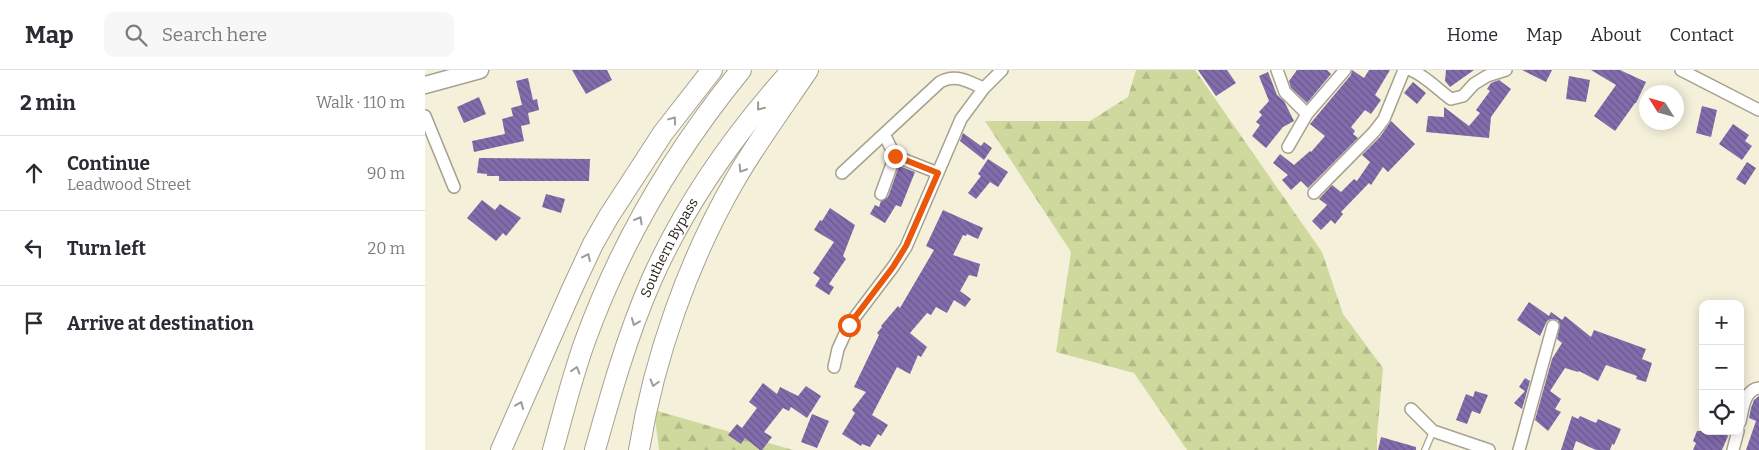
<!DOCTYPE html>
<meta charset="utf-8">
<style>
body{margin:0;font-family:Bitter,serif;background:#f7f7f7;color:#2b2b33}
.controls{position:absolute;right:15px;bottom:15px;display:grid;overflow:hidden;border-radius:10px;box-shadow:0 2px 12px #0003}
.controls button{width:45px;height:45px;display:grid;place-items:center;padding:0;border:0;border-bottom:1px solid #e1e1e2;background:#fff;color:#2b2b33;font:25px sans-serif}
.compass{position:absolute;left:1214px;top:15px;width:45px;height:45px;border-radius:50%;background:#fff;box-shadow:0 2px 12px #0003;rotate:307deg}
.stop{position:absolute;width:15px;height:15px;margin:-11px;border:4px solid #ea580c;border-radius:50%;background:#fff}
.stop.end{background:#ea580c;border-color:#fff;box-shadow:0 1px 5px #0008}
.list{margin:0;padding:0;list-style:none}
h2{display:flex;justify-content:space-between;align-items:center;height:65px;margin:0;padding:0 20px;font-size:21px}
h2 small{font-size:16px;font-weight:400;color:#7c7c81}
.list li{display:grid;grid-template-columns:32px 1fr auto;gap:15px;align-items:center;box-sizing:border-box;height:75px;padding:0 20px;border-top:1px solid #e1e1e2}
.list b{display:block;font-size:19px;white-space:nowrap}
.list p{margin:0;font-size:16px;white-space:nowrap;color:#7c7c81}
.list em{font-size:16px;font-style:normal;color:#7c7c81}
.icon{flex:none;width:28px;height:28px;fill:none;stroke:currentColor;stroke-width:2;stroke-linecap:round;stroke-linejoin:round}
.map{position:relative;flex:none;width:1334px;height:380px;overflow:hidden}
header{display:flex;align-items:center;gap:30px;box-sizing:border-box;height:70px;padding:0 25px;background:#fff;border-bottom:1px solid #e1e1e2}
header strong{font-size:24px}
nav{display:flex;gap:28px;margin-inline-start:auto;font-size:18px}
.search{width:350px;height:45px;background:#f7f7f7;display:flex;align-items:center;gap:12px;box-sizing:border-box;padding:0 18px;border-radius:10px;color:#7c7c81;font-size:19px}
main{display:flex}
aside{flex:1;background:#fff}
.map>svg:first-child{display:block}
</style>
<header>
<strong>Map</strong>
<div class="search"><svg class="icon" aria-label="search" viewBox="0 0 24 24"><circle cx="10" cy="10" r="6"/><path d="M15 15l6 6"/></svg>Search here</div>
<nav><a>Home</a><a>Map</a><a>About</a><a>Contact</a></nav>
</header>
<main>
<aside>
<h2>2 min<small>Walk · 110 m</small></h2>
<ul class="list">
<li><svg class="icon" aria-label="ahead" viewBox="0 0 24 24"><path d="M12 20V5M6 11l6-6 6 6"/></svg><div><b>Continue</b><p>Leadwood Street</p></div><em>90 m</em></li>
<li><svg class="icon" aria-label="left" viewBox="0 0 24 24"><path d="M17 20v-9H6M10 6l-5 5 5 5"/></svg><div><b>Turn left</b></div><em>20 m</em></li>
<li><svg class="icon" aria-label="arrive" viewBox="0 0 24 24"><path d="M6 21V4h12l-3 4 3 4H6"/></svg><div><b>Arrive at destination</b></div></li>
</ul>
</aside>
<div class="map">
<svg width="1334" height="380" viewBox="0 0 1334 380">
<defs>
<pattern id="forest-firs" width="22" height="20" patternUnits="userSpaceOnUse" patternTransform="scale(1.25)"><rect width="22" height="20" fill="#d0d99d"/><path d="M5 1l3.5 6h-7zM16 11l3.5 6h-7z" fill="#b2ba87"/></pattern>
<pattern id="building-back-hatch" width="6" height="6" patternUnits="userSpaceOnUse" patternTransform="scale(1.25)"><rect width="6" height="6" fill="#826cac"/><path d="M-1 5l2 2M0 0l6 6M5-1l2 2" fill="none" stroke="#6a588b"/></pattern>
</defs>
<rect width="100%" height="100%" fill="#f4f0da"/>
<!-- forest -->
<path fill="url(#forest-firs)" d="M711,0H770L897,182L918,244L958,298L952,366V380H762L709,303L631,282L646,182L560,51H665L703,27Z
M229,340L368,380H234Z"/>
<!-- building -->
<path fill="url(#building-back-hatch)" d="M147,0H182L187,10L161,24Z
M773,0H802L811,13L791,26Z
M872,0H902L906,4L882,33L866,18L864,11Z
M927,0L939,8L944,0H965L950,25L956,30L946,44L940,40L926,57L930,61L928,64L933,68L883,118L876,111L866,120L857,110L863,105L848,93L855,84L869,95L885,81L886,82L900,66L885,54L926,5Z
M1021,0H1049L1025,17L1020,11Z
M1097,0H1127L1121,12Z
M1166,0H1195L1221,12L1211,33H1210L1190,61L1169,46L1191,15Z
M843,2L852,25L859,31L869,51L858,57L841,78L827,66L835,55L831,52L837,45L834,42L844,31L834,6Z
M1144,6L1165,10L1161,32L1141,29Z
M103,8L108,30L112,29L114,40L103,43L105,54L96,56L99,71L49,82L47,71L80,64L77,49L88,46L86,38L97,35L91,11Z
M1074,10L1086,19L1066,47L1064,68L1001,62L1003,46L1019,47V37L1044,56L1055,43L1051,40L1065,21L1062,19L1066,13Z
M988,12L1001,23L992,34L979,23Z
M54,27L61,44L39,53L32,37Z
M1277,36L1292,40L1286,67L1271,63Z
M966,51L990,74L963,102L958,97L946,115L944,113L916,142L918,144L910,154L906,150L896,160L887,151L902,135L894,129L907,115L916,122L929,109L932,111L945,92L937,85L955,67Z
M1308,54L1324,65L1320,71L1327,76L1317,90L1294,74Z
M538,63L556,76L559,72L567,78L559,90L535,71Z
M54,88L165,89L164,111H74V106H62V104L52,103Z
M563,89L583,102L573,117L565,112L551,129L543,123L556,106L553,104Z
M1322,92L1331,98L1320,115L1311,109Z
M474,96L490,102L476,137L471,135L460,153L445,144L450,135L454,137L456,131L463,127Z
M121,124L140,129L136,143L117,137Z
M57,130L70,140L75,134L96,148L81,166L78,163L71,171L42,148Z
M405,138L430,155L418,186L421,189L404,214L409,217L404,225L390,216L395,208L388,203L409,172L389,160L395,150L397,151Z
M518,140L558,158L553,169L542,164L541,166L538,165L528,185L555,194L552,207L544,205L535,221L546,229L540,237L529,230L522,243L511,237L506,245L502,243L485,263L502,277L496,287L493,285L485,304L472,297L447,345L463,355L456,366L453,364L445,377L437,374L436,376L417,364L430,343L427,340L441,322L429,317L454,265L452,263L457,257L456,256L473,236L475,238L509,180L501,176Z
M1104,232L1124,246L1126,242L1137,250L1140,246L1166,267L1169,260L1221,279L1217,289L1227,293L1221,312L1211,309L1212,306L1181,295L1173,311L1154,301L1153,302L1140,298L1125,321L1136,329L1130,339L1136,342L1123,361L1110,350L1127,289L1137,273L1132,269L1135,255L1133,250L1126,249L1122,251L1115,266L1092,250Z
M1100,308L1105,311L1097,339L1089,333L1100,321L1094,317Z
M338,313L352,324L355,317L373,326L381,316L396,326L382,348L366,337L364,341L358,338L339,362L347,367L337,380H335L320,368L316,374L303,365L312,354L317,358L332,338L324,332Z
M1050,321L1063,325L1055,344L1047,341L1042,354L1031,350L1041,324L1048,327Z
M1334,326V380H1321L1331,351L1324,348L1326,338L1329,330Z
M387,344L404,351L392,378L376,372Z
M1147,346L1153,349L1155,346L1171,353L1173,349L1196,359L1189,375L1187,374L1185,380H1171L1151,371L1148,380H1136Z
M1272,361H1302L1301,364L1303,366L1297,380H1268L1271,373L1268,371Z
M956,367L991,377V380H953Z"/>
<g fill="none" stroke-linecap="round" stroke-linejoin="round">
<defs>
<path id="lane" d="M1000,380L1008,361"/>
<path id="street" d="M852,0L860,22L882,44
M986,0C1002,7 1012,19 1026,29L1038,26L1049,14L1062,6L1081,0
M1256,0L1334,40
M0,46L29,117
M863,77L882,44L920,0
M470,86L513,103
M417,103L515,12C531,3 543,12 559,18
M889,123L949,62L959,49L979,0
M456,124L470,86L459,64
M409,297L413,279L424,255L468,197L481,177L536,49L559,18L577,0
M986,339L1008,361L1064,380
M1315,352C1318,339 1319,320 1334,318
M1094,380L1128,256
M1308,380L1313,361"/>
<path id="secondary" d="M0,15L55,0"/>
<g id="highway">
<path d="M76,380L147,219L168,174L184,146L238,63L287,0"/>
<path d="M128,380C138,344 147,307 160,271C196,172 249,82 316,0"/>
<path id="s1" d="M170,380C186,323 202,266 226,211C260,134 311,62 367,0"/>
<path d="M214,380C229,288 263,191 310,110C332,72 358,37 383,0"/>
</g>
</defs>
<!-- lane casing -->
<use href="#lane" stroke="#a6a28e" stroke-width="8"/>
<!-- street casing -->
<use href="#street" stroke="#a6a28e" stroke-width="14"/>
<!-- secondary casing -->
<use href="#secondary" stroke="#a6a28e" stroke-width="19"/>
<!-- highway casing -->
<use href="#highway" stroke="#a6a28e" stroke-width="22"/>
<!-- lane -->
<use href="#lane" stroke="#fff" stroke-width="5.5"/>
<!-- street -->
<use href="#street" stroke="#fff" stroke-width="11"/>
<!-- secondary -->
<use href="#secondary" stroke="#fff" stroke-width="16"/>
<!-- highway -->
<use href="#highway" stroke="#fff" stroke-width="20"/>
</g>
<!-- one-way arrows -->
<defs><path id="oneway-chevron" d="M-2-3.5L2.5 0L-2 3.5" fill="none" stroke-width="1.6" stroke-linecap="round" stroke-linejoin="round" transform="scale(1.25)"/></defs>
<g stroke="#9c9b98">
<use href="#oneway-chevron" transform="translate(335 37) rotate(129)"/>
<use href="#oneway-chevron" transform="translate(248 50) rotate(-53)"/>
<use href="#oneway-chevron" transform="translate(317 99) rotate(122)"/>
<use href="#oneway-chevron" transform="translate(214 150) rotate(-61)"/>
<use href="#oneway-chevron" transform="translate(162 187) rotate(-65)"/>
<use href="#oneway-chevron" transform="translate(210 252) rotate(112)"/>
<use href="#oneway-chevron" transform="translate(151 300) rotate(-73)"/>
<use href="#oneway-chevron" transform="translate(229 313) rotate(106)"/>
<use href="#oneway-chevron" transform="translate(95 335) rotate(-67)"/>
</g>
<g fill="none" stroke-linecap="round" stroke-linejoin="round">
<!-- route -->
<path stroke="#ea580c" stroke-width="6" d="M424,255L468,197L481,176L513,103L470,86"/>
</g>
<g text-anchor="middle" stroke-width="5" stroke-linejoin="round" paint-order="stroke">
<!-- street labels -->
<g font-size="14" fill="#222019" stroke="#fffdf4">
<text dy="5" stroke="none"><textPath href="#s1" startOffset="216">Southern Bypass</textPath></text>
</g>
</g>
</svg>
<div class="controls">
<button>+</button>
<button>−</button>
<button><svg class="icon" aria-label="locate" viewBox="0 0 24 24"><circle cx="12" cy="12" r="6"/><path d="M12 2v4M12 18v4M2 12h4M18 12h4"/></svg></button>
</div>
<svg class="compass" viewBox="-18 -18 36 36"><path d="M0-13l5 13h-10z" fill="#e53935"/><path d="M0 13l5-13h-10z" fill="#7c7c81"/></svg>
<div class="stop" style="left:424px;top:255px"></div>
<div class="stop end" style="left:470px;top:86px"></div>
</div>
</main>
